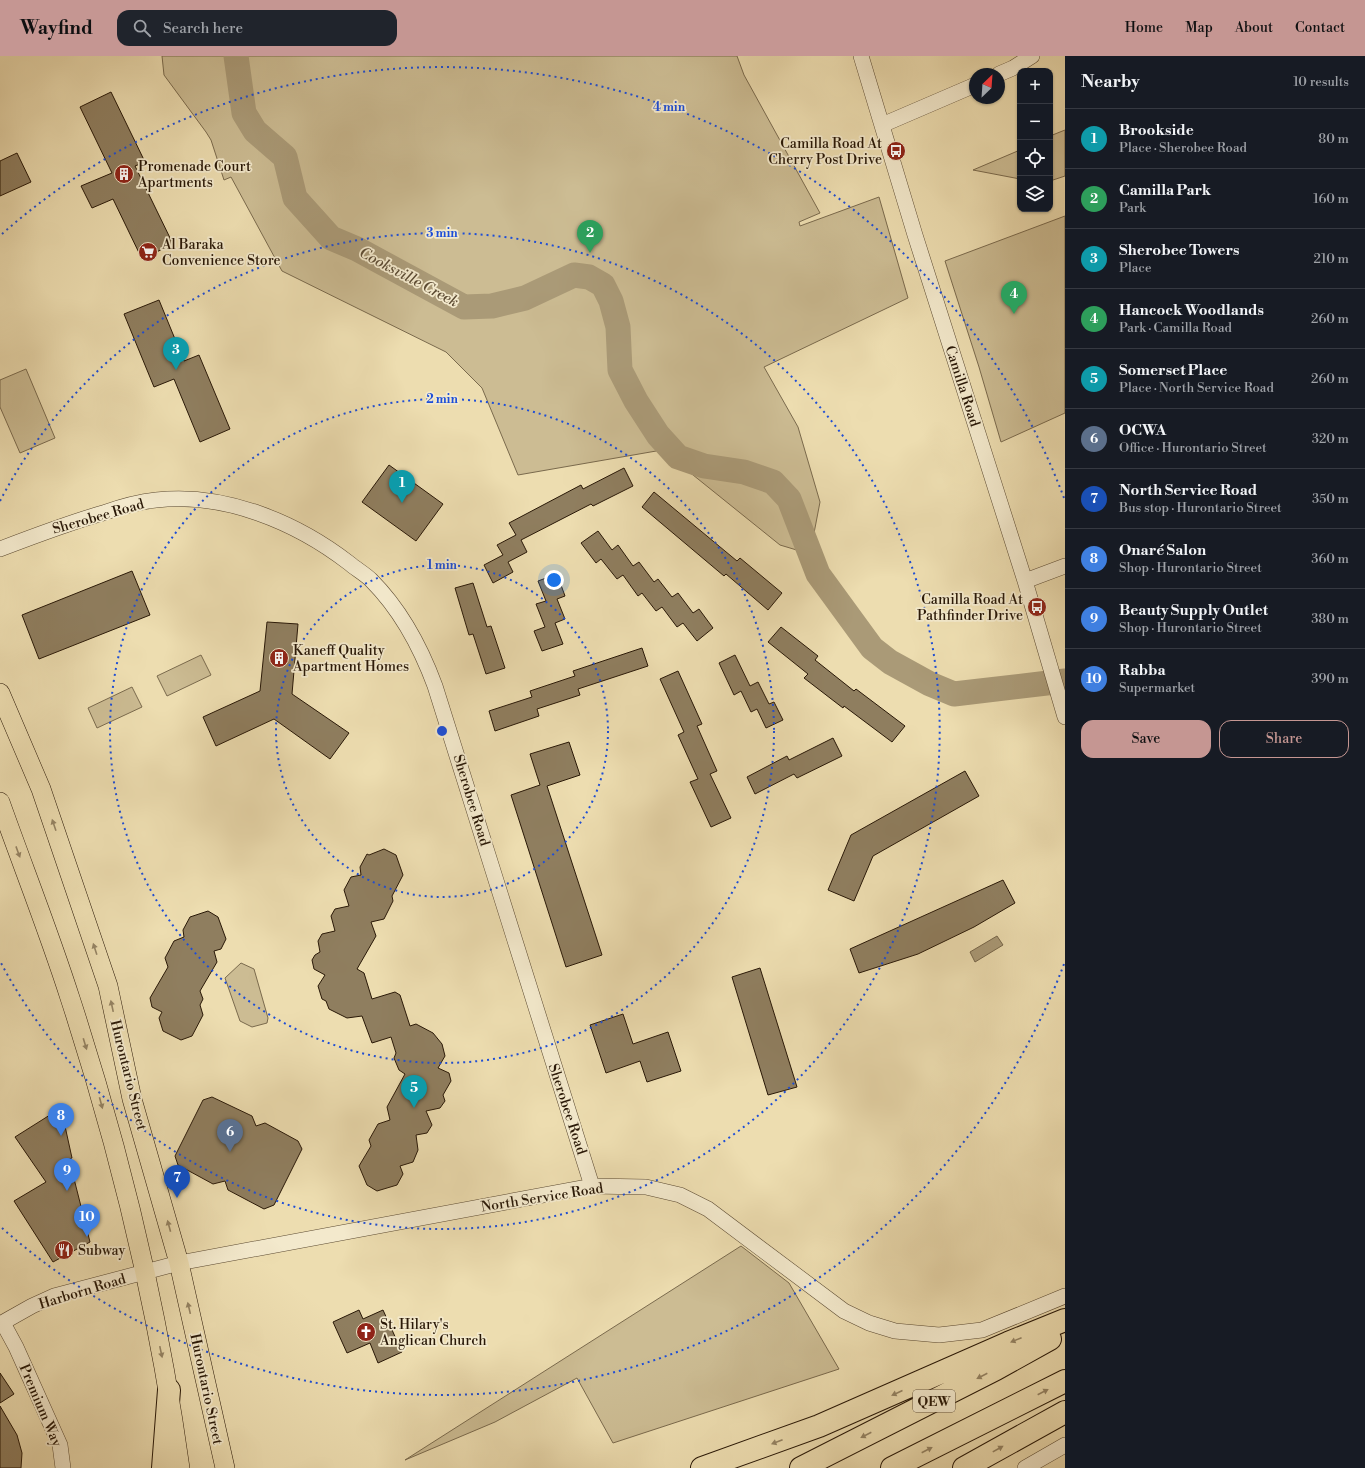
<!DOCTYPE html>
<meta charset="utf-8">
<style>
body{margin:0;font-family:"Libre Bodoni",serif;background:#20242c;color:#f1f3f6}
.controls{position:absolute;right:12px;top:12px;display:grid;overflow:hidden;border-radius:8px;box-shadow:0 1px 3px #0004}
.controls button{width:36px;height:36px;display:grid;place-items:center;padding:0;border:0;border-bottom:1px solid #363941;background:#171b24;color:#f1f3f6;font:20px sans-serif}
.compass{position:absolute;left:969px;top:12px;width:36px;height:36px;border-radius:50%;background:#171b24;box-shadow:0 1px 3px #0004;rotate:25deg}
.you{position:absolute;left:554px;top:524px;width:14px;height:14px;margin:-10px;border:3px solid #fff;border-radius:50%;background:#1a73e8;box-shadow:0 0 0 6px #1a73e833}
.badge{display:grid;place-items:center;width:26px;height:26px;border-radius:50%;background:#c59692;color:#fff;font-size:13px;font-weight:700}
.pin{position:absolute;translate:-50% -33px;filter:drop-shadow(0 1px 2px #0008)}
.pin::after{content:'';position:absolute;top:21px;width:14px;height:12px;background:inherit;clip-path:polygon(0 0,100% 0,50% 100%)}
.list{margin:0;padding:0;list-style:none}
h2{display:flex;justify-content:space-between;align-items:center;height:52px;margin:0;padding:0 16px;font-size:17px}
h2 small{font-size:13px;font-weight:400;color:#9ea1a6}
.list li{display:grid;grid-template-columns:26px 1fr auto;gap:12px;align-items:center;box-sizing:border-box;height:60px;padding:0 16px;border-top:1px solid #363941}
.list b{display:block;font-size:15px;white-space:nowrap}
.list p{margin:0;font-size:13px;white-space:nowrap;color:#9ea1a6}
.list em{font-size:13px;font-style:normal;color:#9ea1a6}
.actions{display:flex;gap:8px;padding:12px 16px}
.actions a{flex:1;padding:9px 0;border:1px solid #c59692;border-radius:12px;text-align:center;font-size:14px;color:#c59692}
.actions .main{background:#c59692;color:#111}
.icon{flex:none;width:22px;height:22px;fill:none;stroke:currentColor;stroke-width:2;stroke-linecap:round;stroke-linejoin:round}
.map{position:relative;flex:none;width:1065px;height:1412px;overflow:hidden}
header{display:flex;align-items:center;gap:24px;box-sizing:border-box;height:56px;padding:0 20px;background:#c59692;color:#111}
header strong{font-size:19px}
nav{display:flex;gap:22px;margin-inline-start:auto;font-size:14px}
.search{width:280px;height:36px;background:#20242c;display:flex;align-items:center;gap:10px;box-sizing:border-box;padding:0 14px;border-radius:12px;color:#9ea1a6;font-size:15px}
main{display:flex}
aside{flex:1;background:#171b24}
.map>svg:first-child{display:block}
</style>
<header>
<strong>Wayfind</strong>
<div class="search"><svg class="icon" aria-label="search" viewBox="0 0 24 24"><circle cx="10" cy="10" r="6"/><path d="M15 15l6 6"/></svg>Search here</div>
<nav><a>Home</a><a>Map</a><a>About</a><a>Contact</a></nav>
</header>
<main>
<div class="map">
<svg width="1065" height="1412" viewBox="0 0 1065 1412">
<rect width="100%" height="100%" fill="#edddb0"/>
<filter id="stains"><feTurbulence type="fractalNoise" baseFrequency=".005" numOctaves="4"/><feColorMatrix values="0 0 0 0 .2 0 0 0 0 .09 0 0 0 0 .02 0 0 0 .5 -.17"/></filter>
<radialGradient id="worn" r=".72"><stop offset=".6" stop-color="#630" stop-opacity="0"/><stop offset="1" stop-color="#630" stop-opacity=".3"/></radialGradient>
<!-- green -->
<path fill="#ccbc93" stroke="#7a6a4d" d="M162,0H737L744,19L820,157L799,166L800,170L879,141L908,242L764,311L798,371L820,446L810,498L780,489L662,394L518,419L482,332L446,296L282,215L231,121L224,124L211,84L206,76L164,19Z
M1065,74V120L1050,125V80Z
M1020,94V123L973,114Z
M1065,160V357L1001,386L979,311L945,205Z
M26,313L55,382L20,397L0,351V324Z
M201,599L211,619L167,640L157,620Z
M132,631L142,651L97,672L88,652Z
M241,907L254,913L268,962L267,967L252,971L240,965L225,922Z
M741,1190L789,1227L839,1313L613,1387L577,1322L495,1366L405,1404Z"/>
<!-- water -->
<path fill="#aa9a77" stroke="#76664a" d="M997,880L1003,889L975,906L970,896Z"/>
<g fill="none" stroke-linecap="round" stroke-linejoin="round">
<!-- river -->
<path stroke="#aa9a77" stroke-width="25" d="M236,0L244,57L255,75L285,101L295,142L331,182L357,193L464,251L492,250L525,242L574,219L589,221L603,229L611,245L618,271L620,314L636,345L658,379L678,401L704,410L744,416L773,426L789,443L818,518L872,592L890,606L930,628L954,638L1065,625"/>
</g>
<!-- building -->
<path fill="#8f7e5f" stroke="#291807" d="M111,36L145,106L135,110L173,188L142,203L113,143L92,152L81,130L112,117L80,51Z
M17,97L31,126L0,140V105Z
M159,244L184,305L199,299L230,373L200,386L174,323L154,331L124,258Z
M389,409L443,448L416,485L362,446Z
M624,412L633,430L593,450L591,448L521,484L527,496L508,506L513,516L493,527L484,509L503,499L497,489L516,479L509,467L581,429L583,433Z
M654,436L737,505L740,502L782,537L768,554L726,518L724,520L642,451Z
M598,475L612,494L618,489L633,510L639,506L654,526L658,523L672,541L678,537L693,557L699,553L713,572L697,585L683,567L677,571L662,551L656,555L642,537L638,540L623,519L617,523L601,503L596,507L581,487Z
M132,515L150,559L39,603L22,559Z
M557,518L565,540L557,543L565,563L555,567L563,588L542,595L534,575L545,571L536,548L546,545L538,525Z
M473,527L487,571L491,570L505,612L486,618L473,578L469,579L455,532Z
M267,566L298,568L292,638L349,677L330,703L274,663L216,690L203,661L260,635Z
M781,571L818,600L815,604L854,635L856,633L905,670L892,686L844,650L843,652L804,622L808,618L768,586Z
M642,592L648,610L578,633L580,639L537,653L539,660L495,675L489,655L532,641L530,635L575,620L573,615Z
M735,599L750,630L758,626L769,648L774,646L783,664L766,672L757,653L751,656L741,635L734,639L719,607Z
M678,615L702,668L697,670L717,715L710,718L731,762L711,771L690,726L698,723L678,679L684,676L660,623Z
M833,682L842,700L797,722L794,718L755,738L747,721L787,700L789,704Z
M569,686L580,719L547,730L602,899L566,911L511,739L540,729L530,698Z
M965,715L979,740L873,800L854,845L828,834L851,779Z
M384,793L396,799L403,819L392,840L393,845L384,863L371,866L376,880L357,913L364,917L372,943L395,936L400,939L410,970L416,968L433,977L442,988L445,1000L438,1012L449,1017L451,1025L443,1039L445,1045L440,1052L426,1055L432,1069L427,1077L416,1079L418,1094L413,1106L400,1110L403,1118L397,1129L377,1135L367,1129L359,1110L371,1090L369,1084L378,1068L390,1064L387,1051L405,1018L399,1014L394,1002L396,997L391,981L372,987L362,960L347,962L329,953L326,945L322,943L318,930L325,919L314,913L312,904L315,899L320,896L318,885L322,878L335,875L331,860L335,853L349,850L344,834L351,821L361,819L360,811L367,798L369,799Z
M1003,824L1015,847L974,871L918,898L859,917L850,893Z
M208,855L218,861L226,883L221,893L214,895L217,906L200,935L203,943L200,949L203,959L192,980L181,984L163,975L159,962L162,956L152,951L150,942L168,911L165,902L174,885L184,881L183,874L190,861Z
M760,912L797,1031L768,1039L732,921Z
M623,958L633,988L668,976L681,1015L647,1026L640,1005L606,1017L590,969Z
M212,1041L252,1060L256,1070L265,1067L298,1085L302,1093L274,1149L264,1153L228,1134L225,1125L213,1128L178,1109L175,1100L203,1044Z
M61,1052L72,1102L69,1103L90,1186L53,1206L14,1145L46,1126L15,1081Z
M359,1254L363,1263L383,1254L402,1296L378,1307L370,1287L347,1297L333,1266Z
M0,1317L14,1338L0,1347Z
M0,1350L17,1379L22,1397L21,1412H0Z"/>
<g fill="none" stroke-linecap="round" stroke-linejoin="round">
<defs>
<path id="minor" d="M861,0L915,179L1025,525L1065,661
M999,18L1013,12L1032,0
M882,69L975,29
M0,493C34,480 68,467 103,457C120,451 137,446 156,444C224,436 296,466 349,507C356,513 365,518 371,524C400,553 421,592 435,630L592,1130
M1025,525L1065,510
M3,1267L16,1291L60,1389L63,1412
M0,1268L32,1250L54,1240L179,1207L592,1130L646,1131L680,1139L708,1153L844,1255L869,1267L895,1275L939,1279L982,1274L1065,1240
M1025,1412L1065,1389"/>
<path id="major" d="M0,637L41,733L108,930L132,1043L179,1207L225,1412
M0,746C23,811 49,876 70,942C120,1095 158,1253 180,1412"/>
<path id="highway" d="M163,1412L169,1334
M702,1412L819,1370L1008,1287L1065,1264
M801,1412L996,1313L1050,1283
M892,1412L1065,1325
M964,1412L1065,1356"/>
</defs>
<!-- minor casing -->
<use href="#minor" stroke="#5a4931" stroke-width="16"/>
<!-- major casing -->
<use href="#major" stroke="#291807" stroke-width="20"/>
<!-- highway casing -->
<use href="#highway" stroke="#291807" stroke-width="24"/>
<!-- minor -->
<use href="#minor" stroke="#f3e9cc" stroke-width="15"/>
<!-- major -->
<use href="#major" stroke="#edddb0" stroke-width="19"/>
<!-- highway -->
<use href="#highway" stroke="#edddb0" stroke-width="22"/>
</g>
<!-- one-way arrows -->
<defs><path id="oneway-solid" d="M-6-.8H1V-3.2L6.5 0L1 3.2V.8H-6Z"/></defs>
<g fill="#958464">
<use href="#oneway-solid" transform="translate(54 769) rotate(-109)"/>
<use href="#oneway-solid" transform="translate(18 796) rotate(70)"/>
<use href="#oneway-solid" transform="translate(95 893) rotate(-108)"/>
<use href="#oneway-solid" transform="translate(112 950) rotate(-102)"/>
<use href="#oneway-solid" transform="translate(85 988) rotate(73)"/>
<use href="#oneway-solid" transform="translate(101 1047) rotate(75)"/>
<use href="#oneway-solid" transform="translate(169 1170) rotate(-105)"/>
<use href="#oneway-solid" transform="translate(189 1252) rotate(-103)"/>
<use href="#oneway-solid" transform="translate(1016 1284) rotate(158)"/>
<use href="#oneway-solid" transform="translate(161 1296) rotate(78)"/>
<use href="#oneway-solid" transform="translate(982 1320) rotate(153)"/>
<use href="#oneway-solid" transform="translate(1043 1336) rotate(-27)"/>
<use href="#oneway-solid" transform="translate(897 1337) rotate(156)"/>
<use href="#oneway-solid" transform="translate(866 1379) rotate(153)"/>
<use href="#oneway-solid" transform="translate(777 1386) rotate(159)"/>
<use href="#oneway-solid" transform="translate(998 1393) rotate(-29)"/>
<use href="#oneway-solid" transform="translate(927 1394) rotate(-27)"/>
</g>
<!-- distance rings -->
<g fill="none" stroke="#1d4ed8" stroke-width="2" stroke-dasharray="2 4">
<circle cx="442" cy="675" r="166"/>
<circle cx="442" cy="675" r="332"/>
<path d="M0 445A498 498 0 1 1 0 905"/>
<path d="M1064 908A664 664 0 0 1 2 1172M2 178A664 664 0 0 1 1064 442"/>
</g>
<!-- icons -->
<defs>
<symbol id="bus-disc" viewBox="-11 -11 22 22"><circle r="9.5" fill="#8f2418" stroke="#f3e9cc"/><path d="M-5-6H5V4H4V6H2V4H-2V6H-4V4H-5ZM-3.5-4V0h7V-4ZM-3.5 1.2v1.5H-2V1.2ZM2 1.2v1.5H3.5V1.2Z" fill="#fff"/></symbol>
<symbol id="building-disc" viewBox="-11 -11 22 22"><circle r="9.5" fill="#8f2418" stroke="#f3e9cc"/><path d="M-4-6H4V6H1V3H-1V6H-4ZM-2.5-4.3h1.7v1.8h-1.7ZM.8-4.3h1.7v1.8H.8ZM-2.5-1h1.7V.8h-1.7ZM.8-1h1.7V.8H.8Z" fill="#fff"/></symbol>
<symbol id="supermarket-disc" viewBox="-11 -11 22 22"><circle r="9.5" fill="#8f2418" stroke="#f3e9cc"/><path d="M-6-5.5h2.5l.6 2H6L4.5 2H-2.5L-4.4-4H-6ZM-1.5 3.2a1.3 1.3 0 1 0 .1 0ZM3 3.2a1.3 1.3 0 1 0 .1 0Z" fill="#fff"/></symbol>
<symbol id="restaurant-disc" viewBox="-11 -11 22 22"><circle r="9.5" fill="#8f2418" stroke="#f3e9cc"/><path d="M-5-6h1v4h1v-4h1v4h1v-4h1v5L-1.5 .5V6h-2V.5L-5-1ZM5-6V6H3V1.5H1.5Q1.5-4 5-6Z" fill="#fff"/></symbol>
<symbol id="church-disc" viewBox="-11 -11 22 22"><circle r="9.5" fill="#8f2418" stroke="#f3e9cc"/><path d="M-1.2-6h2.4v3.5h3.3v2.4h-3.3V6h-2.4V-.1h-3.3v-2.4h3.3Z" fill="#fff"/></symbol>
</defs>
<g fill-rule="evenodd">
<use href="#bus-disc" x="885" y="84" width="22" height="22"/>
<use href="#building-disc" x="113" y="107" width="22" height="22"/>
<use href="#supermarket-disc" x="137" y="185" width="22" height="22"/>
<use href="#bus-disc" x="1026" y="540" width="22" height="22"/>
<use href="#building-disc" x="268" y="591" width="22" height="22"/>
<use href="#restaurant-disc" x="53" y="1183" width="22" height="22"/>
<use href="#church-disc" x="355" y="1265" width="22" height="22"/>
</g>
<g text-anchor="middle" stroke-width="3.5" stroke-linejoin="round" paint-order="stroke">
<!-- shield labels -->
<rect fill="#f3e9cc" stroke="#665742" stroke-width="1" x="913" y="1334" width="42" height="22" rx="3"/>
<g font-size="13" font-weight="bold" fill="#291807">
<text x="934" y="1350">QEW</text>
</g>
<!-- poi labels -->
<g font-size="14" fill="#291807" stroke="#f3e9cc" text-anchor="start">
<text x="882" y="92" text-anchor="end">Camilla Road At<tspan x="882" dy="16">Cherry Post Drive</tspan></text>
<text x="138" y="115">Promenade Court<tspan x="138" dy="16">Apartments</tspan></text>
<text x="162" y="193">Al Baraka<tspan x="162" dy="16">Convenience Store</tspan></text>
<text x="1023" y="548" text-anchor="end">Camilla Road At<tspan x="1023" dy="16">Pathfinder Drive</tspan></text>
<text x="293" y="599">Kaneff Quality<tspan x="293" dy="16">Apartment Homes</tspan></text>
<text x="78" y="1199">Subway</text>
<text x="380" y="1273">St. Hilary's<tspan x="380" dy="16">Anglican Church</tspan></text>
</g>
<!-- street labels -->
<g font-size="14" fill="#291807" stroke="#f3e9cc">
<text transform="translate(963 330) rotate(72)" y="5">Camilla Road</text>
<text transform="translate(98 460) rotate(-16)" y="5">Sherobee Road</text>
<text transform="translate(472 744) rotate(73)" y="5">Sherobee Road</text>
<text transform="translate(129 1019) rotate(76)" y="5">Hurontario Street</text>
<text transform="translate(568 1053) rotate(72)" y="5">Sherobee Road</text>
<text transform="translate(542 1141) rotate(-9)" y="5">North Service Road</text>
<text transform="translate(82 1235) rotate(-17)" y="5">Harborn Road</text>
<text transform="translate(207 1333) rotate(78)" y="5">Hurontario Street</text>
<text transform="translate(41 1349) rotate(67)" y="5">Premium Way</text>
</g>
<!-- water labels -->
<g font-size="15" font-style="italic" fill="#5d4c34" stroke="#f3e9cc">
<text transform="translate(409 221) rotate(28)" y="5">Cooksville Creek</text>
</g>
</g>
<circle cx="442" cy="675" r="6" fill="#1d4ed8" stroke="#f3e9cc" stroke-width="2"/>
<g font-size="12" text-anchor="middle" font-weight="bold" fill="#1d4ed8" stroke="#f3e9cc" stroke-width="3.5" stroke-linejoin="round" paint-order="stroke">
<text x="669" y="55">4 min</text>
<text x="442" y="181">3 min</text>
<text x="442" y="347">2 min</text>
<text x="442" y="513">1 min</text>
</g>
<rect width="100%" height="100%" filter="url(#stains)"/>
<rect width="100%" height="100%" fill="url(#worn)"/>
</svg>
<div class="controls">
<button>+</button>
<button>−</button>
<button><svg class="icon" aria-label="locate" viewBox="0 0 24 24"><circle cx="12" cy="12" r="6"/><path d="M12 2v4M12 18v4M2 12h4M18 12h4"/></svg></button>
<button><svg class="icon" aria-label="layers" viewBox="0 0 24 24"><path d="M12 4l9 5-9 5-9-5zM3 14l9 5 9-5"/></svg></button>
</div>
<svg class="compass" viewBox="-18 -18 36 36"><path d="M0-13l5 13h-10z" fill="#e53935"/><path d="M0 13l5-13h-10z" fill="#9ea1a6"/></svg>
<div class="you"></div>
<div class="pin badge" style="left:402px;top:447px;background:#0f9aa8">1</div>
<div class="pin badge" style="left:590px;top:197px;background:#2e9e5b">2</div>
<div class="pin badge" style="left:176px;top:314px;background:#0f9aa8">3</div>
<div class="pin badge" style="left:1014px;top:258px;background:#2e9e5b">4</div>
<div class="pin badge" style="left:414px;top:1052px;background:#0f9aa8">5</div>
<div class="pin badge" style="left:230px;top:1096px;background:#5c6f8a">6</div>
<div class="pin badge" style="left:177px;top:1142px;background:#1a4fb4">7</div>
<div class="pin badge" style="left:61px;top:1080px;background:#3f7fe0">8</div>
<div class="pin badge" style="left:67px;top:1135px;background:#3f7fe0">9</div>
<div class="pin badge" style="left:87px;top:1181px;background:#3f7fe0">10</div>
</div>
<aside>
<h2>Nearby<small>10 results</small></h2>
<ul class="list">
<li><span class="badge" style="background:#0f9aa8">1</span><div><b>Brookside</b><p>Place · Sherobee Road</p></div><em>80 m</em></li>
<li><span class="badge" style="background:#2e9e5b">2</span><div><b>Camilla Park</b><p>Park</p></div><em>160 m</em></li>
<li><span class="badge" style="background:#0f9aa8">3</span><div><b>Sherobee Towers</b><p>Place</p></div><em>210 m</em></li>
<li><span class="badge" style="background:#2e9e5b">4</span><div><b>Hancock Woodlands</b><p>Park · Camilla Road</p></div><em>260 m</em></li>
<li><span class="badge" style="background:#0f9aa8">5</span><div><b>Somerset Place</b><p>Place · North Service Road</p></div><em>260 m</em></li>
<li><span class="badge" style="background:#5c6f8a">6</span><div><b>OCWA</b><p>Office · Hurontario Street</p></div><em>320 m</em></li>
<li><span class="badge" style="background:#1a4fb4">7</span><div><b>North Service Road</b><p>Bus stop · Hurontario Street</p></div><em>350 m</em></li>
<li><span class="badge" style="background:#3f7fe0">8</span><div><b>Onaré Salon</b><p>Shop · Hurontario Street</p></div><em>360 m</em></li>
<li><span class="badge" style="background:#3f7fe0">9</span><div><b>Beauty Supply Outlet</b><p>Shop · Hurontario Street</p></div><em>380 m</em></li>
<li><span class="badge" style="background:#3f7fe0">10</span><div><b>Rabba</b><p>Supermarket</p></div><em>390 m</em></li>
</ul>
<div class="actions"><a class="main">Save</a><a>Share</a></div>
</aside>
</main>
